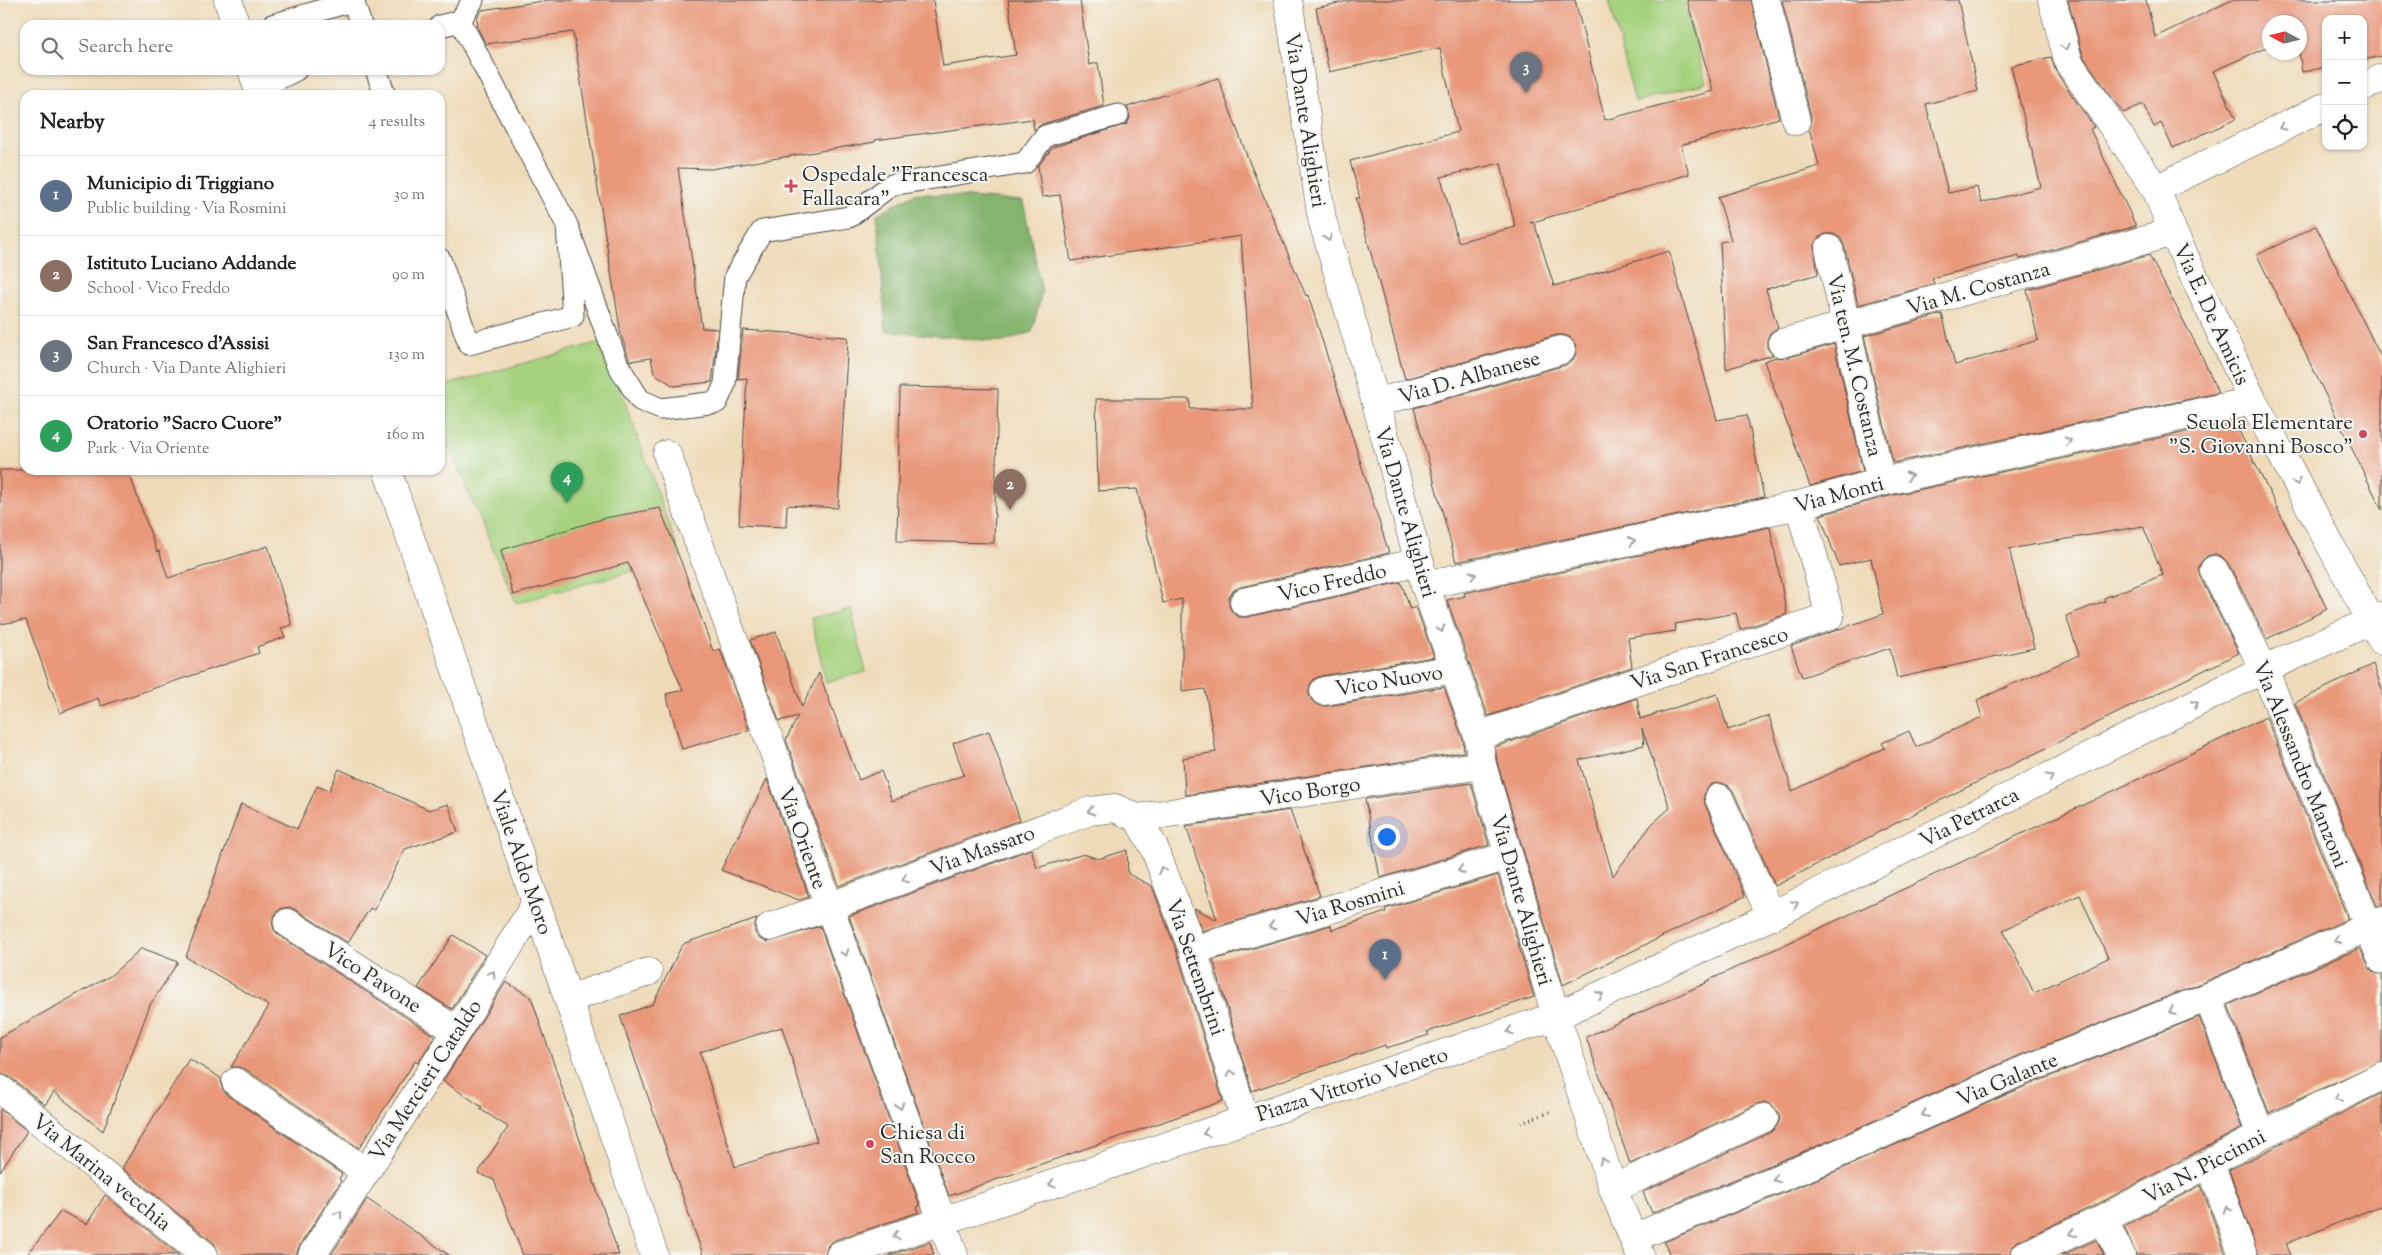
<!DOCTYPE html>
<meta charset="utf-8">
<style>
body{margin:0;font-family:"Sorts Mill Goudy",serif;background:#f6f6f6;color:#202124}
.controls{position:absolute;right:15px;top:15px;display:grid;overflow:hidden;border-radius:10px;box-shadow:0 1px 4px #0004}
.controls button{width:45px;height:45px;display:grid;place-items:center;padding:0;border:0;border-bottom:1px solid #e0e0e0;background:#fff;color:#202124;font:25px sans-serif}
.compass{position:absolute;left:2262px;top:15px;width:45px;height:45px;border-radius:50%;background:#fff;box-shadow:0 1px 4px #0004;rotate:277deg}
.you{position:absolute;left:1386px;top:836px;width:18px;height:18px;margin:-12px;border:4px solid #fff;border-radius:50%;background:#1a73e8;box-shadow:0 0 0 8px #1a73e833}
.badge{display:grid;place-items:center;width:32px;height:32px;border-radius:50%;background:#d1495b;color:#fff;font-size:16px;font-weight:700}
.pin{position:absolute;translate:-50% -41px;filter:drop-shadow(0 1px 2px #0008)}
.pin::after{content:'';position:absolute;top:26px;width:18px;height:15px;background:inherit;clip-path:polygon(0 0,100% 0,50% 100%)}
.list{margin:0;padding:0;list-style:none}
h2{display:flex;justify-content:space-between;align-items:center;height:65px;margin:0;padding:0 20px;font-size:21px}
h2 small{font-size:16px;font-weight:400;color:#757577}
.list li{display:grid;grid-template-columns:32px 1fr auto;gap:15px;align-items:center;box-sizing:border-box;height:80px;padding:0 20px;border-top:1px solid #e0e0e0}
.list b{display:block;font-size:19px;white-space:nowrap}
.list p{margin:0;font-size:16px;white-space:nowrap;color:#757577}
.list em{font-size:16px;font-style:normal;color:#757577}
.icon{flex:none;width:28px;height:28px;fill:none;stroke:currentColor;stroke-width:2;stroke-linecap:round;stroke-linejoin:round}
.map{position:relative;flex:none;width:2382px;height:1255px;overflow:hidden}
.search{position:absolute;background:#fff;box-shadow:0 1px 4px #0004;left:20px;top:20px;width:425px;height:55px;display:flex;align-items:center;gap:12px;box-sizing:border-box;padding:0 18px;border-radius:15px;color:#757577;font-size:19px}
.panel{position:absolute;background:#fff;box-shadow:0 1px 4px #0004;left:20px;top:90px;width:425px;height:385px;border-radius:15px}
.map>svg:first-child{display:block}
</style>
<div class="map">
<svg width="2382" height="1255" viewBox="0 0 2382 1255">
<rect width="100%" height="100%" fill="#f6f6f2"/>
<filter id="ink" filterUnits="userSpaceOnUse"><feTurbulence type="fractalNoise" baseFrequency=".02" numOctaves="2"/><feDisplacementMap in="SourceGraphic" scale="10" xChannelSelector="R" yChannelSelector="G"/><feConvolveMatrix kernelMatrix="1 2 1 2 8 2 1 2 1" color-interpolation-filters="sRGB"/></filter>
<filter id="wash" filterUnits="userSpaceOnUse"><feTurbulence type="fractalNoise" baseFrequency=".0096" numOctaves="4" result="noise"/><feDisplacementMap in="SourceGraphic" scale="20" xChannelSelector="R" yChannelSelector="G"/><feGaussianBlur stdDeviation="1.12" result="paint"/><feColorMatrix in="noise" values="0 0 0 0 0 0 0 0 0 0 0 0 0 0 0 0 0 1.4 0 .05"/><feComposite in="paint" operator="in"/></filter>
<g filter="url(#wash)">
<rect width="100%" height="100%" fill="#efdbba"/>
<!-- green -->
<path fill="#a6d27e" stroke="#687e54" d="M1609,0H1684L1706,83L1635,102Z
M603,341L681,558L516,603L440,426V387Z
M851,609L866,672L826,682L811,618Z"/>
<!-- forest -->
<path fill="#84b46d" stroke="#58704c" d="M916,193L1023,201L1042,292L1032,332L1003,342L886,331L877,214Z"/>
<g id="blocks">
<!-- building -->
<path fill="#e9987a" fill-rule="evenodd" d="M550,0H933L943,66L1016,55L1008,0H1080L1089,65L1098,63L1104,106L1042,124L1034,130L1033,119L875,140V142L711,169L678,168L702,328L718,329L712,382L674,386L654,373L651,358L630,361L621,335L573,32L486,44L478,29L477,18L482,10Z
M1352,0H1575L1605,120L1713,91L1687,0H1751L1779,118L1681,145L1689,174L1530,223L1534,222L1554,286L1669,251L1717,420L1747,415L1764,497L1456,562L1414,408L1565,365L1573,360L1576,353V346L1571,338L1564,335H1557L1405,379L1356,198H1360L1350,161L1458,132L1440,48L1329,72L1316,8ZM1501,163L1515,227L1458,242L1441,177Z
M1782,0H1958L1978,91L1926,104L1948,193L1977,187L1981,203L2041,187L2011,66L2051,57L2056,72L2094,127L2090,129L2136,226L2020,259L2019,256L1932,278L1934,284L1858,305L1844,245L1841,239L1834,234H1825L1818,238L1814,245L1818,274L1766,289L1778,328L1770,333L1767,340V348L1773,355L1726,369L1720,242L1731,240L1718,197L1819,166L1809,128L1811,117Z
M2068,0H2146L2155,37L2232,0H2382V56L2363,60V19H2326V67L2302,72L2299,52L2300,22H2270V46L2213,71L2236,119L2173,148L2161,123L2154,127L2143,104L2123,113L2083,56Z
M1218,78L1250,164L1306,296L1308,295L1389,553L1241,587L1234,590L1229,597V606L1232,612L1239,617H1247L1401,582L1410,609L1416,607L1434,657L1321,676L1314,679L1310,685L1309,694L1312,701L1318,705L1327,706L1444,687L1463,740L1464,752L1185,795L1183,758L1216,752L1205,689L1182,692V599L1163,603L1137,489L1098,491L1096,399H1190V409H1253L1241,236L1071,261L1060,195L1042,197L1038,166L1053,147L1127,124L1130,118L1127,107Z
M2316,226L2382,359V510L2257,255Z
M2149,255L2201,354L2218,393L1893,463L1864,336L1942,314L1955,365L2038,340L2027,290Z
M743,330L848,337L838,508L787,505L786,527L739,525L747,378L738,379Z
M1834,344L1863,471L1810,486L1764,361L1776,357L1786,358Z
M900,387L998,389L994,543L897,541Z
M2232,422L2237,432L2239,431L2327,609L2267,639L2228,563L2222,557L2215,554L2207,556L2201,562L2198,569L2200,577L2239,653L1931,805L1775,886L1733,791L1729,786L1721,783L1712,784L1707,788L1704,796L1705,804L1745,896L1563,985L1497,762L1495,747L1637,698L1640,719L1717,694L1728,730L1769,716L1792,791L1885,748L1882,743L1909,731L1916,747L1982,717L1977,700L2079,655L2066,616L2105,601L2104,598L2163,575L2143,526L2009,549L2034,648L1897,678L1890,648L1802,677L1791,646L1883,614L1871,558L1839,566L1820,515L1885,497ZM1642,729L1670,808L1652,824L1613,876L1579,760L1644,745Z
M0,470H128L157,552L159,551L168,578L268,546L292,625L281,628L285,637L257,647L259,653L101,706L98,698L60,713L26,620L0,624Z
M660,508L683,567L713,651L720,649L749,730L682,749L666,694L683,690L628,563L513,595L501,550L605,518Z
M1770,527L1787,614L1740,630L1736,613L1675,624L1676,631L1628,638L1632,667L1488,716L1447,600L1465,596L1464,593Z
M776,632L802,707L819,673L859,780L881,771L892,801L964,775L953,743L989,731L1020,820L839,886L786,740L798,716L779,721L750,640Z
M2373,664L2382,689V906H2377L2295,703Z
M2266,717L2348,919L2202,983L2011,1059L1827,1142L1652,1213L1643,1192L1771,1132L1777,1126L1780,1119L1778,1112L1772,1105L1765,1102L1757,1104L1630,1164L1586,1037L1706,983L1705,982L2145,776ZM2080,895L2108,958L2034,993L2003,930Z
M339,769L429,810L448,804L458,832L405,849L374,910L370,908L348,943L296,910L289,907L280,909L275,915L272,922L274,930L280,936L435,1036L418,1063L415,1061L359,1148L245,1069L238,1067H231L269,1006L186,957L241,804L297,829L317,786L329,791Z
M767,779L809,897L799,900L721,870Z
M1471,783L1489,845L1380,878L1365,799Z
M1290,810L1320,896L1202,931L1194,908L1217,920L1186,826Z
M1031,849L1037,868L1084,854L1098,859L1127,850L1128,874L1152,886L1178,955L1223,1101L949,1196L849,916Z
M1498,875L1534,997L1427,1032L1429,1035L1386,1048L1385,1045L1252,1091L1213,960L1331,925L1332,930L1386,912L1385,909Z
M757,919L755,925V933L760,939L768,942L820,926L920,1206L917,1207L919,1212L835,1240L828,1245L825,1255H703L620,1016L653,1004L681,947L685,943ZM782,1027L817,1141L735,1167L700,1052Z
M453,935L485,955L452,1009L418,988Z
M142,948L178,962L150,1005L103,1131L54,1092L45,1105L10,1077L0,1074V1037L110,976Z
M2360,948L2372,972L2382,975V1061L2269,1113L2228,1005Z
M506,982L531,997L619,1255H523L494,1180L478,1173L508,1127L480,1109L482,1107L443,1081Z
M2199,1017L2242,1128L2096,1205L2018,1241L2012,1246L2010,1255H1670L1664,1242L1839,1170L2023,1087Z
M189,1059L221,1078L222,1088L227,1095L342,1174L339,1179L341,1181L299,1247L296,1255H219L214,1243L122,1168Z
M2382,1093V1205L2286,1244L2291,1255H2258L2229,1170Z
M0,1109L27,1131L0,1172Z
M2201,1185L2226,1255H2136L2124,1226Z
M105,1195L179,1255H27L61,1211L87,1224Z
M367,1199L449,1255H331Z
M2096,1240L2104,1255H2062Z
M930,1242L934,1255H889Z"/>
</g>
</g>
<g filter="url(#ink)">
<use href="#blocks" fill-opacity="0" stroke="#484540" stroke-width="1"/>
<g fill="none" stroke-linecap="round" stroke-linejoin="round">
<defs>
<path id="service" d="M353,0L361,25
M460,21L473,0
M272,25L352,1
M440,26L460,21L567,225L573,316L469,344L440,259
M376,70L385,95
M258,89L296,70
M567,225L618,365L640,400L661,409L717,402L725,384L735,276L762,231L849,217L891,185L1025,163L1045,136L1118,115"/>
<path id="pedestrian" d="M1478,736L1830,616
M568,999L648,972
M1613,1189L1764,1118
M2025,1255L2103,1219L2210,1163"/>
<path id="minor" d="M1288,0L1322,219L1376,403L1425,585L1478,736L1482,765L1556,1016L1613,1189L1640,1255
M1766,0L1796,121
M2052,0L2069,63L2156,189L2173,232L2253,401L2382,641
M2363,87L2382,78
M2156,189L2326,106
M1829,249L1881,482
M1782,343L2173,232
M1376,403L1561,350
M667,454L942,1221L840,1255
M1799,505L1830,616
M2214,570L2264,669L2382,960
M1425,585L1799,505L1881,482L2253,401
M1244,602L1420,562
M1324,691L1455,669
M1719,798L1771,916
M1137,818L1482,765
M1137,818L1154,847L1193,950L1245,1120
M288,923L457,1031
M770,927L828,907L1090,811L1115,808L1137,818
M1193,950L1508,856
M2208,997L2261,1135
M236,1082L366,1172
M0,1089L204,1255
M2103,1219L2121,1255
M1633,1238L1833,1156L2017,1073L2208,997L2382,921
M312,1255L457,1031L536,903
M954,1255L942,1221L1556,1016L1771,916L2264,669L2382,616
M2243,1255L2210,1163L2261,1135L2382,1076"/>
<path id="tertiary" d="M228,0L236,25
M252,70L260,95
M387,470L536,903L654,1255"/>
</defs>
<!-- service casing -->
<use href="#service" stroke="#484540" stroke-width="23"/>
<!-- pedestrian casing -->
<use href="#pedestrian" stroke="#484540" stroke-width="29"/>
<!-- minor casing -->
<use href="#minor" stroke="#484540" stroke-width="29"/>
<!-- tertiary casing -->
<use href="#tertiary" stroke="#484540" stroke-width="29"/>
<!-- path -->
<path stroke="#484540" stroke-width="3" stroke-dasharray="1 4" stroke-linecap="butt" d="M1521,1123L1552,1111"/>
<!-- service -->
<use href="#service" stroke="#fff" stroke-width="21"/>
<!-- pedestrian -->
<use href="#pedestrian" stroke="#fff" stroke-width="28"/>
<!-- minor -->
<use href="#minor" stroke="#fff" stroke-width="28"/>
<!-- tertiary -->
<use href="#tertiary" stroke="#fff" stroke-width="28"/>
</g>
<!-- one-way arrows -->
<defs><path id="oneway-chevron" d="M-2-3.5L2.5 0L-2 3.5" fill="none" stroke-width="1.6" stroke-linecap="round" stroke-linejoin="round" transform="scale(1.25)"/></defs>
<g stroke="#a0a0a0">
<use href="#oneway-chevron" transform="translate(2065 47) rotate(75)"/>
<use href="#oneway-chevron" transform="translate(2282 127) rotate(154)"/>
<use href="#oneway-chevron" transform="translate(1328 238) rotate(74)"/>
<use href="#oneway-chevron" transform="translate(2068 441) rotate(-12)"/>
<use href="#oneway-chevron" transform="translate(1909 476) rotate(-12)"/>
<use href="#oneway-chevron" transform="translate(2297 482) rotate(61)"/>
<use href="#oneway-chevron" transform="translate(1632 541) rotate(-12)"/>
<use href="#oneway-chevron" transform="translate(1473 575) rotate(-12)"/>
<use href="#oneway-chevron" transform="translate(1441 629) rotate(70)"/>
<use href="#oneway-chevron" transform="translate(2195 704) rotate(-27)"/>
<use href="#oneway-chevron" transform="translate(2050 777) rotate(-27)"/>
<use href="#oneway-chevron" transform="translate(1091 811) rotate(167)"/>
<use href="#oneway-chevron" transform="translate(1162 870) rotate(-111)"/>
<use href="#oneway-chevron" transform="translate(1461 870) rotate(163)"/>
<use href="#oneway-chevron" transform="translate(905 879) rotate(160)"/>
<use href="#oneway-chevron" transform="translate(1795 904) rotate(-27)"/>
<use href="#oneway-chevron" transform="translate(1272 926) rotate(163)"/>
<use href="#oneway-chevron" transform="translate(2337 940) rotate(156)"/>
<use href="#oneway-chevron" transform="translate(845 953) rotate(70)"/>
<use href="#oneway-chevron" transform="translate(492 974) rotate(-58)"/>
<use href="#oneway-chevron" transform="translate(1600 995) rotate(-25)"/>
<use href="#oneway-chevron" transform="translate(2172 1011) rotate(158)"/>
<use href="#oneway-chevron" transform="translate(1510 1031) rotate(162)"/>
<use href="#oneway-chevron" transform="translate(1231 1073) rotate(-107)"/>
<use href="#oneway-chevron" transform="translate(2338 1098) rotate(154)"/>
<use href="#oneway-chevron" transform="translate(900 1106) rotate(70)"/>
<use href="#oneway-chevron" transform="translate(1925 1114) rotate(156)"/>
<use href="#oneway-chevron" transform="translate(1206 1133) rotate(162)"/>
<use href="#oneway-chevron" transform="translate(1603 1161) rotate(-108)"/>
<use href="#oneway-chevron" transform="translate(1776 1179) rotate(158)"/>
<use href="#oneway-chevron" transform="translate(1052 1184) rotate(162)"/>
<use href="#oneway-chevron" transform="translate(2227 1209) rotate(-110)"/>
<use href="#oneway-chevron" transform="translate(339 1214) rotate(-57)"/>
<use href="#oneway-chevron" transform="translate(2073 1233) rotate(155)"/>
<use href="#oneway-chevron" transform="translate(896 1236) rotate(161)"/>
</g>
</g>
<!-- markers -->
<g fill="#d1495b" stroke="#f6f6f2" stroke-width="2">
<path d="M788.5 178.5h5v5h5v5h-5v5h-5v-5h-5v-5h5z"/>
<circle cx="2363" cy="434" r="5"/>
<circle cx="870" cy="1144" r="5"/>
</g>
<g text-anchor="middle" stroke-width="4" stroke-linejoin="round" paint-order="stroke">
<!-- street labels -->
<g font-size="21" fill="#2b2b2b" stroke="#f6f6f2">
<text transform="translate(1306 120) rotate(81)" y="7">Via Dante Alighieri</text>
<text transform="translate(1978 288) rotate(-16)" y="7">Via M. Costanza</text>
<text transform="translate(2212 314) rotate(65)" y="7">Via E. De Amicis</text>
<text transform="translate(1855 365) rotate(77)" y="7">Via ten. M. Costanza</text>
<text transform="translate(1469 377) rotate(-16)" y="7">Via D. Albanese</text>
<text transform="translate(1839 494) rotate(-15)" y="7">Via Monti</text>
<text transform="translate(1406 512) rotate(74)" y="7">Via Dante Alighieri</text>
<text transform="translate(1332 582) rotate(-13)" y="7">Vico Freddo</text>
<text transform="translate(1709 658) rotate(-18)" y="7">Via San Francesco</text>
<text transform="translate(1389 680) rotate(-9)" y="7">Vico Nuovo</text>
<text transform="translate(2301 764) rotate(68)" y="7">Via Alessandro Manzoni</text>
<text transform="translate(1310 791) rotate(-9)" y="7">Vico Borgo</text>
<text transform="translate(1969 817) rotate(-27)" y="7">Via Petrarca</text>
<text transform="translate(803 838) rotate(70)" y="7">Via Oriente</text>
<text transform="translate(982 850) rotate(-20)" y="7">Via Massaro</text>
<text transform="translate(522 862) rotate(71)" y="7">Viale Aldo Moro</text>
<text transform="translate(1522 900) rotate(74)" y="7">Via Dante Alighieri</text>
<text transform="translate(1350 903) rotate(-17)" y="7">Via Rosmini</text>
<text transform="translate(1196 967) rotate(71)" y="7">Via Settembrini</text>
<text transform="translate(373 977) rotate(33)" y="7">Vico Pavone</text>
<text transform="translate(2007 1079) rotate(-23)" y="7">Via Galante</text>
<text transform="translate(425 1080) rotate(-57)" y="7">Via Mercieri Cataldo</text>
<text transform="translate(1352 1084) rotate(-18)" y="7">Piazza Vittorio Veneto</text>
<text transform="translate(2204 1166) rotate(-28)" y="7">Via N. Piccinni</text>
<text transform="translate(102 1172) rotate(39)" y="7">Via Marina vecchia</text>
</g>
<!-- poi labels -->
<g font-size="21" fill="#2b2b2b" stroke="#f6f6f2" text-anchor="start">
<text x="802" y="181">Ospedale "Francesca<tspan x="802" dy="24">Fallacara"</tspan></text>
<text x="2353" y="429" text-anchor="end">Scuola Elementare<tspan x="2353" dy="24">"S. Giovanni Bosco"</tspan></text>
<text x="880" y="1139">Chiesa di<tspan x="880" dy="24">San Rocco</tspan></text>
</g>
</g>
</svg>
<div class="controls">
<button>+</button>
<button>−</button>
<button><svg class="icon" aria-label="locate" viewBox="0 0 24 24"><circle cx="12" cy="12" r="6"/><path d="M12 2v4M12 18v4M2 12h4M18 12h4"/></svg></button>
</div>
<svg class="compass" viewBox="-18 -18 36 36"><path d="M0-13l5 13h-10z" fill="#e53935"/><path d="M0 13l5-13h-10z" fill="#757577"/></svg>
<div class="you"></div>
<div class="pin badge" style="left:1385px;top:980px;background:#5c6f8a">1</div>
<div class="pin badge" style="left:1010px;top:510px;background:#8d6e63">2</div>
<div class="pin badge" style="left:1526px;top:93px;background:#6b7280">3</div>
<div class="pin badge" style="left:567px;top:503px;background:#2e9e5b">4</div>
<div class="search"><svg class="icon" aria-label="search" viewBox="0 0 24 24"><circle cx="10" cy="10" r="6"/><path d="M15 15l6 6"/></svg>Search here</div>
<section class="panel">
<h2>Nearby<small>4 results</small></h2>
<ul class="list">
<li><span class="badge" style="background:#5c6f8a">1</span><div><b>Municipio di Triggiano</b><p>Public building · Via Rosmini</p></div><em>30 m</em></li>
<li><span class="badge" style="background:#8d6e63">2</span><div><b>Istituto Luciano Addande</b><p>School · Vico Freddo</p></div><em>90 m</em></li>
<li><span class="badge" style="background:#6b7280">3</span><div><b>San Francesco d'Assisi</b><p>Church · Via Dante Alighieri</p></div><em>130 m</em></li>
<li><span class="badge" style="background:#2e9e5b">4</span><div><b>Oratorio &quot;Sacro Cuore&quot;</b><p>Park · Via Oriente</p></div><em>160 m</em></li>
</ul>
</section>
</div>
